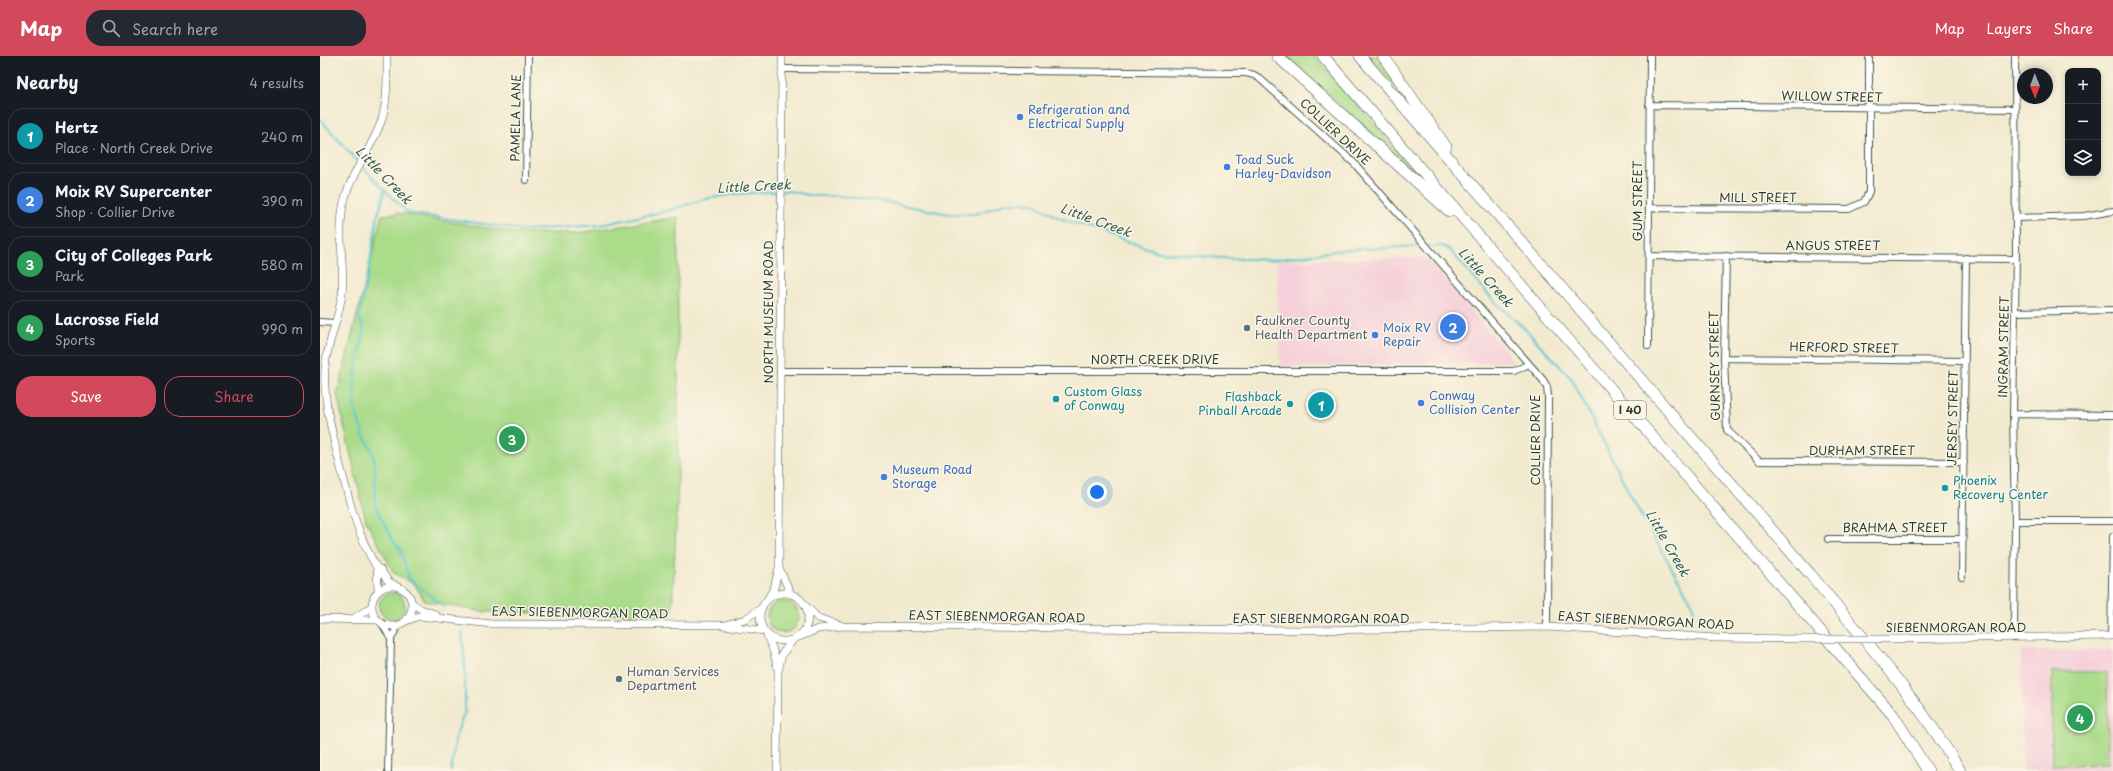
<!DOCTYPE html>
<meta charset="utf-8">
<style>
body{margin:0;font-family:"Playpen Sans",sans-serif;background:#242831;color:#f1f3f6}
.controls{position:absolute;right:12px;top:12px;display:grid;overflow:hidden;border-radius:8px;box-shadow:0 2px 6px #0003}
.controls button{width:36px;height:36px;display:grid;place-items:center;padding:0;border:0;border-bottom:1px solid #363941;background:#171b24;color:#f1f3f6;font:20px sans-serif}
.compass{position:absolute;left:1697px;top:12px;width:36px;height:36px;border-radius:50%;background:#171b24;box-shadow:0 2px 6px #0003;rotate:179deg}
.you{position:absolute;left:777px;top:436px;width:14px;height:14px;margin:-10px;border:3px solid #fff;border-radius:50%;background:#1a73e8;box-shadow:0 0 0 6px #1a73e833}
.badge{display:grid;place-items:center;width:26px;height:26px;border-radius:50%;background:#d1495b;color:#fff;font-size:13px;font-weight:700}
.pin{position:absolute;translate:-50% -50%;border:2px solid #fff;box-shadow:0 1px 4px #0006}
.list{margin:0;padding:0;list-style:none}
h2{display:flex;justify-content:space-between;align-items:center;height:52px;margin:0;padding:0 16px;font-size:17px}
h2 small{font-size:13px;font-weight:400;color:#9ea1a6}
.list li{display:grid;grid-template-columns:26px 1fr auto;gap:12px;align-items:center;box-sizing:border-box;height:56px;margin:0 8px 8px;padding:0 8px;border:1px solid #363941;border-radius:16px}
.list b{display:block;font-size:15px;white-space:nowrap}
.list p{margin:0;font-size:13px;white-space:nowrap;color:#9ea1a6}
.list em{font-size:13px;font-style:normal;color:#9ea1a6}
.actions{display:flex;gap:8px;padding:12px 16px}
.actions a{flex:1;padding:9px 0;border:1px solid #d1495b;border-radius:16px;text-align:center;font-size:14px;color:#d1495b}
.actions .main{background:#d1495b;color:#fff}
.icon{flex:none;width:22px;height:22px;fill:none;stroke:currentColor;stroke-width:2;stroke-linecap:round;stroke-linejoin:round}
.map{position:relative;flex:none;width:1793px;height:715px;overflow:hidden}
header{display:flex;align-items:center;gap:24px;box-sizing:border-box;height:56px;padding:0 20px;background:#d1495b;color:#fff}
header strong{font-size:19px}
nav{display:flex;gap:22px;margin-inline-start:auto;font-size:14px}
.search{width:280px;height:36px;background:#242831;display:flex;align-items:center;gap:10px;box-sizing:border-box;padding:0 14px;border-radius:16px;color:#9ea1a6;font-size:15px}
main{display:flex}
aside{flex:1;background:#171b24}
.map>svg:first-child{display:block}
</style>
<header>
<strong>Map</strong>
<div class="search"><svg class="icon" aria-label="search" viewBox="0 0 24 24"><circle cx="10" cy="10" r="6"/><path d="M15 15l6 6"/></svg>Search here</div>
<nav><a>Map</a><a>Layers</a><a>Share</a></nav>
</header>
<main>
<aside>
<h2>Nearby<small>4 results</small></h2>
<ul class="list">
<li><span class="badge" style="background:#0f9aa8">1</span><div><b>Hertz</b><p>Place · North Creek Drive</p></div><em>240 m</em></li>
<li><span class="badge" style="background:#3f7fe0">2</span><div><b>Moix RV Supercenter</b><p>Shop · Collier Drive</p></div><em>390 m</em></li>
<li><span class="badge" style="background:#2e9e5b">3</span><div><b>City of Colleges Park</b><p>Park</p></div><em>580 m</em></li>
<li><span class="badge" style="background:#2e9e5b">4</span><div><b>Lacrosse Field</b><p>Sports</p></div><em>990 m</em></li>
</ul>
<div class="actions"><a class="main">Save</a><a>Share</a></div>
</aside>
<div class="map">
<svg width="1793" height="715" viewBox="0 0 1793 715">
<rect width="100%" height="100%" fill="#fcf5e5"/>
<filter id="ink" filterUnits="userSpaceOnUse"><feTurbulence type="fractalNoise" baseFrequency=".025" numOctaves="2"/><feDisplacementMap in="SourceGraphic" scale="8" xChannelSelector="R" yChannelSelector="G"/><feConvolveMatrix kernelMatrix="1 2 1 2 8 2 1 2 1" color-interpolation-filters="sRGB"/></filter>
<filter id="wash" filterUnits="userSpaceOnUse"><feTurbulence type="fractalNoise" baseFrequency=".012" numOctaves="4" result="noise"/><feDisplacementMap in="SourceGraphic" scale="16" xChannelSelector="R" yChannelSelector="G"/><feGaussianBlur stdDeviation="0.9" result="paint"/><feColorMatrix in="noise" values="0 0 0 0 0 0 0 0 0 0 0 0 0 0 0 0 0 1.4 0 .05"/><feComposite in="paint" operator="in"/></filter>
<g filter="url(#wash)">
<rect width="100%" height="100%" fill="#f2eacf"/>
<!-- built -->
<path fill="#f5cfd9" d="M1099,202L1109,205L1195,306L960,311L957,205Z
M1793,594V715H1703L1701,595Z"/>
<!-- green -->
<path fill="#aadc8a" stroke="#648c5f" d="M965,0H995L1104,126L982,13Z
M1049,0H1061L1095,53Z
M78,157L196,177H258L358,161V427L352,559L164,556L105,545L95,529L74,517L46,465L17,339L62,159Z
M59 550a13 13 0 1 1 26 0a13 13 0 1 1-26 0Z
M447 561a16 16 0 1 1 32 0a16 16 0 1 1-32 0Z
M1732,616H1787L1788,708L1732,709Z"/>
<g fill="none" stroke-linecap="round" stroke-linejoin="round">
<!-- stream -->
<path stroke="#58c5d0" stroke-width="2" d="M0,63L39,107
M41,110L88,157L204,174L281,169L346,155L386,143L414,138L468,135L494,140H520L560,145L629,158H656L685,147H713L739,162L839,196L900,202L953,204L1022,194L1103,190
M64,134C64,147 58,153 57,164C52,197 46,229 39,262L44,273L35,320L34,349L43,379L51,392L55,406V449L72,483L81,494L89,522L124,551
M1108,190H1122L1129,193L1174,245L1206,274L1251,322L1315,448L1373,549L1374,556
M131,715L136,679L145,655V612L142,574"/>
</g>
</g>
<g filter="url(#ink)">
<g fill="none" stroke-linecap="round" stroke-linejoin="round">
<defs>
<path id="minor" d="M462,13L926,17L934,19L939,22L1034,107L1223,324L1227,331L1228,341L1227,571
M1329,49L1694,53
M206,124L208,0
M1329,152L1529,153L1544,146L1549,136V0
M1696,162L1764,160L1793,155
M1329,200L1696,203
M1406,200L1404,302L1407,374L1439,405L1644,406
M1695,256L1793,254
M0,266L14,267
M1328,290L1330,0
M1404,302L1645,305
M460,315H1194L1209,308
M1693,358L1793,359
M1695,465H1793
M1508,483H1643
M1642,521L1646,202
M63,569L71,583
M1791,580L1793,480
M1694,582L1695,465L1693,358L1696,203L1695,0
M68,715L71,583L78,569"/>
<path id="tertiary" d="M67,0C67,22 68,45 61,66C52,92 32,115 25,142C16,174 25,206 22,238C19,263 7,287 5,312C3,342 11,372 18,401C28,440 36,477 57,512L60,513L68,525L76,530
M57,512L58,535
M459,512L471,538
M52 550a20 20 0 1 1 40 0a20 20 0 1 1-40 0Z
M440 561a24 24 0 1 1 48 0a24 24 0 1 1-48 0Z
M447,544L454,532L459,512L462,0
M92,547L101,553L115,558L117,561
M487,551L498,562L521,569
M0,563L57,564
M33,563L51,551
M86,565L99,560L172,568L403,569L444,575
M405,569L425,563L442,552
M447,580L453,594L458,614
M479,581L498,573L523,570L986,574L1227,571L1396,582L1479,583
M1570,583L1793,580
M457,715L458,616L462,598L473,584"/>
<path id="motorway" d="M957,0L1129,155
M1003,0L1573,659L1608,715
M1040,0L1490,518C1543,582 1598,643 1640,715
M1063,0L1126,91"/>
</defs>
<!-- minor casing -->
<use href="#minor" stroke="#3f574b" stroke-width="8"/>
<!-- tertiary casing -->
<use href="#tertiary" stroke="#3f574b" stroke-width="8"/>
<!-- motorway casing -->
<use href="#motorway" stroke="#3f574b" stroke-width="12"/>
<!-- minor -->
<use href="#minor" stroke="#fff" stroke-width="6"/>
<!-- tertiary -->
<use href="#tertiary" stroke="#fff" stroke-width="7"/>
<!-- motorway -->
<use href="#motorway" stroke="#fff" stroke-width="11"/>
<defs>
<path id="tertiary-bridge" d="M1479,583H1570"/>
</defs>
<!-- tertiary-bridge casing -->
<use href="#tertiary-bridge" stroke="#3f574b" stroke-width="8" stroke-linecap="butt"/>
<!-- tertiary-bridge -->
<use href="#tertiary-bridge" stroke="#fff" stroke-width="7"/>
</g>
</g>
<!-- markers -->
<g fill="#3f7fe0" stroke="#fcf5e5" stroke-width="1.5">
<circle cx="700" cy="61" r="4"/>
<circle cx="907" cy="111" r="4"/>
<circle cx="1055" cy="279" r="4"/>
<circle cx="1101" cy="347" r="4"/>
<circle cx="564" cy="421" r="4"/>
</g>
<g fill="#5c6f8a" stroke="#fcf5e5" stroke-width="1.5">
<circle cx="927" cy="272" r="4"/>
<circle cx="299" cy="623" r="4"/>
</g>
<g fill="#0f9aa8" stroke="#fcf5e5" stroke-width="1.5">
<circle cx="736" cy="343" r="4"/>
<circle cx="970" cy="348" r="4"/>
<circle cx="1625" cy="432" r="4"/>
</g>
<g text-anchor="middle" stroke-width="3" stroke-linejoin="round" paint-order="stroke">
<!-- shield labels -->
<rect fill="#fcf5e5" stroke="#617469" stroke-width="1" x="1294" y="345" width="32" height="18" rx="3"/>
<g font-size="11" font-weight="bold" fill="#1f3d34">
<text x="1310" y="358">I 40</text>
</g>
<!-- street labels -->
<g font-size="12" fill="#1f3d34" stroke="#fcf5e5">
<text transform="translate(1512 41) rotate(1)" y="4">WILLOW STREET</text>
<text transform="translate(196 62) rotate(-89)" y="4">PAMELA LANE</text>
<text transform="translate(1015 76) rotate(43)" y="4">COLLIER DRIVE</text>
<text x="1438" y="146">MILL STREET</text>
<text transform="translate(1318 145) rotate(-90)" y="4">GUM STREET</text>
<text x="1513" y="194">ANGUS STREET</text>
<text transform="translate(449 256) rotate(-90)" y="4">NORTH MUSEUM ROAD</text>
<text transform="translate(1684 291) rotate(-89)" y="4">INGRAM STREET</text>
<text transform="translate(1524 292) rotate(1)" y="4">HERFORD STREET</text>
<text x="835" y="308">NORTH CREEK DRIVE</text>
<text transform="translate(1395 310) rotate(-91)" y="4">GURNSEY STREET</text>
<text transform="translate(1633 362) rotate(-89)" y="4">JERSEY STREET</text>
<text transform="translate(1216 384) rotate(-90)" y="4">COLLIER DRIVE</text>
<text x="1542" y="399">DURHAM STREET</text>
<text x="1575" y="476">BRAHMA STREET</text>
<text transform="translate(260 557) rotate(1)" y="4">EAST SIEBENMORGAN ROAD</text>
<text transform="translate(677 561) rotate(1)" y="4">EAST SIEBENMORGAN ROAD</text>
<text x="1001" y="567">EAST SIEBENMORGAN ROAD</text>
<text transform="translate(1326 565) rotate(3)" y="4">EAST SIEBENMORGAN ROAD</text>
<text x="1636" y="576">SIEBENMORGAN ROAD</text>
</g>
<!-- shop labels -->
<g font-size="12" fill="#366cbe" stroke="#fcf5e5" text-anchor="start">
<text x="708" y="58">Refrigeration and<tspan x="708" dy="14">Electrical Supply</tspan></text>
<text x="915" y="108">Toad Suck<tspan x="915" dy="14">Harley-Davidson</tspan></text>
<text x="1063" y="276">Moix RV<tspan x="1063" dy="14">Repair</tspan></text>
<text x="1109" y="344">Conway<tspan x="1109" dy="14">Collision Center</tspan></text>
<text x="572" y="418">Museum Road<tspan x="572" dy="14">Storage</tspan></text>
</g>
<!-- service labels -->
<g font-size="12" fill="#4e5e75" stroke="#fcf5e5" text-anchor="start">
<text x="935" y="269">Faulkner County<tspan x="935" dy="14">Health Department</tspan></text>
<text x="307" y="620">Human Services<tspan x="307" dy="14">Department</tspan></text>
</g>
<!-- culture labels -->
<g font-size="12" fill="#0d838f" stroke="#fcf5e5" text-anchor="start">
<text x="744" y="340">Custom Glass<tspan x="744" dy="14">of Conway</tspan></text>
<text x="962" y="345" text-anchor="end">Flashback<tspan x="962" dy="14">Pinball Arcade</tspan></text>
<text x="1633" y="429">Phoenix<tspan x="1633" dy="14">Recovery Center</tspan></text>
</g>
<!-- water labels -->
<g font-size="13" font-style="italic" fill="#2d5f5b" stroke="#fcf5e5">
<text transform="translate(64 119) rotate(46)" y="5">Little Creek</text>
<text transform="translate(434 130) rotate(-3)" y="5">Little Creek</text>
<text transform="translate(776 164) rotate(20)" y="5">Little Creek</text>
<text transform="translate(1166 221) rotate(48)" y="5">Little Creek</text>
<text transform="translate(1348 487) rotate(60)" y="5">Little Creek</text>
</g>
</g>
</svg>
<div class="controls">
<button>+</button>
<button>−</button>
<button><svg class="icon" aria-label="layers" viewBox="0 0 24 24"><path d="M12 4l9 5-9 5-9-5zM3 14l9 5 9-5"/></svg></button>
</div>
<svg class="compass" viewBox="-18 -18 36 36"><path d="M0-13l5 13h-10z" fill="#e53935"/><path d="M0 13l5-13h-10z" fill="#9ea1a6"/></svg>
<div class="you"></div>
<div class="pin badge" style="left:1001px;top:349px;background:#0f9aa8">1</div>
<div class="pin badge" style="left:1133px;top:271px;background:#3f7fe0">2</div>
<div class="pin badge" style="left:192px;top:383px;background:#2e9e5b">3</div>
<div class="pin badge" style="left:1760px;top:662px;background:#2e9e5b">4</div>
</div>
</main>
